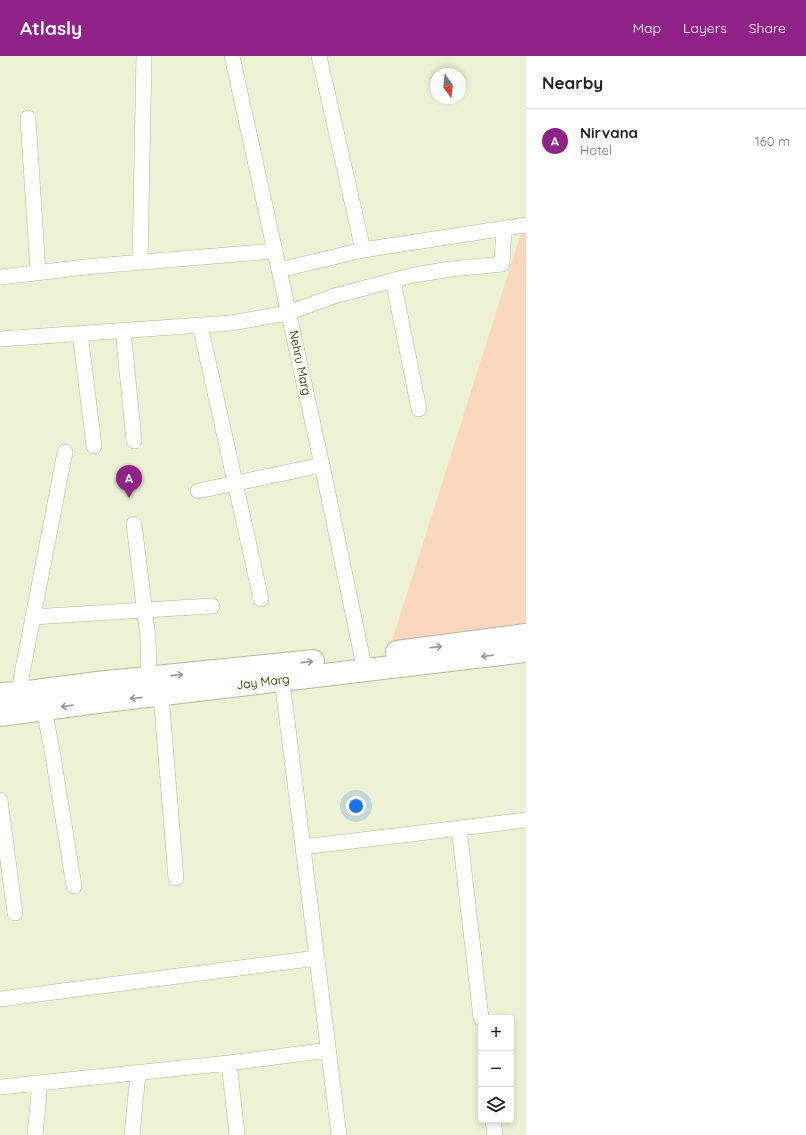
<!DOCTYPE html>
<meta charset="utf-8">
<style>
body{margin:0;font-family:Quicksand,sans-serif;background:#f6f6f6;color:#222}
.controls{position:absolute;right:12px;bottom:12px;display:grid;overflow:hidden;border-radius:4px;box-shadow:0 2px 6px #0003}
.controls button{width:36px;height:36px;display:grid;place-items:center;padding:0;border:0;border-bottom:1px solid #e0e0e0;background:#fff;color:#222;font:20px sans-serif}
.compass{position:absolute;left:430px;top:12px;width:36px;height:36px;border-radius:50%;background:#fff;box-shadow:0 2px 6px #0003;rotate:165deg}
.you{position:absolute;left:356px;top:750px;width:14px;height:14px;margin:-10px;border:3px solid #fff;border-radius:50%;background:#1a73e8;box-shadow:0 0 0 6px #1a73e833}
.badge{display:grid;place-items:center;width:26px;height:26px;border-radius:50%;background:#8e2286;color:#fff;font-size:13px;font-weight:700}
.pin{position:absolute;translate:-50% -33px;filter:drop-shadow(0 1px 2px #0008)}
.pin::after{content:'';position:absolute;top:21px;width:14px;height:12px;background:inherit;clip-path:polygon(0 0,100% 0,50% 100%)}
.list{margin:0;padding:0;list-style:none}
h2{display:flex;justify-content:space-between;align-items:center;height:52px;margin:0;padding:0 16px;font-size:17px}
h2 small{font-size:13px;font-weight:400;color:#767676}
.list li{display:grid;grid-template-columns:26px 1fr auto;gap:12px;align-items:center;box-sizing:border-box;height:64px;padding:0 16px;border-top:1px solid #e0e0e0}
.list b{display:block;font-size:15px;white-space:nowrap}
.list p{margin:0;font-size:13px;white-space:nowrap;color:#767676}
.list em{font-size:13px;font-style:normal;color:#767676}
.icon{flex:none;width:22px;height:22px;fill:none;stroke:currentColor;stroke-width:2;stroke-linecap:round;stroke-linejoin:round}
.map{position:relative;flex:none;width:526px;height:1079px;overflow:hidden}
header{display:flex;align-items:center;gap:24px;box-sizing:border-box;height:56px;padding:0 20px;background:#8e2286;color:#fff}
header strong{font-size:19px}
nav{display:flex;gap:22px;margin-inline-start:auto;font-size:14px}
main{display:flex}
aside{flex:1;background:#fff}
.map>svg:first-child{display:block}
</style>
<header>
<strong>Atlasly</strong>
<nav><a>Map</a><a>Layers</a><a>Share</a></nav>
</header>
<main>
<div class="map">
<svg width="526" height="1079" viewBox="0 0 526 1079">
<rect width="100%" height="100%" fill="#eef2d4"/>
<!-- green -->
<path fill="#fad7bf" d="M523,171H526V569L392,585Z"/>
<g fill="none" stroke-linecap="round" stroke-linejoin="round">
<defs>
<path id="street" d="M232,0L322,409L365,615
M319,0L363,194
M28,62L38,216
M140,206L144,0
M279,214L363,194L526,169
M0,221L95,210L275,195
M393,224L419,353
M200,269L261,543
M123,274L134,385
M80,277L94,390
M0,283L231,267L288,257L334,240L414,219L451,213L502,208L504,173
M198,435L322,409
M134,468L148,582L149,622
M33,561L144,554L212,550
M281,616L339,1079
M21,637V623L65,396
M161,639L176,822
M44,653L52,694L74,830
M0,744L15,857
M459,772L481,962
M303,791L526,764
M0,943L317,902
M229,1007L237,1079
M0,1031L229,1007L328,994
M493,1064L495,1079
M35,1079L40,1027
M132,1079L138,1017"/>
<path id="secondary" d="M397,596L526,579
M0,638L21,637L97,627L313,605
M0,659L105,645L526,595"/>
</defs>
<!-- street casing -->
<use href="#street" stroke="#b5b89c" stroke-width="16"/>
<!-- secondary casing -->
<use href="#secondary" stroke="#b5b89c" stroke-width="24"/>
<!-- street -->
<use href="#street" stroke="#fff" stroke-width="15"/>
<!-- secondary -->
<use href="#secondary" stroke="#fff" stroke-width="22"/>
</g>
<!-- one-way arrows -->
<defs><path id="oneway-shaft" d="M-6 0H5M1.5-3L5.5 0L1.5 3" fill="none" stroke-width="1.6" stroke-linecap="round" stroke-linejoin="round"/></defs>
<g stroke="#969792">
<use href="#oneway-shaft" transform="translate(436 591) rotate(-7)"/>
<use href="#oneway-shaft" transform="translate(487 600) rotate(173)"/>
<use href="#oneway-shaft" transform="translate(307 606) rotate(-6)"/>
<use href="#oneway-shaft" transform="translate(177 619) rotate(-6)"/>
<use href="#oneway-shaft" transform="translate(136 642) rotate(174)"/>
<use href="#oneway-shaft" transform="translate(67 650) rotate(172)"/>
</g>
<g text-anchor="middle" stroke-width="3" stroke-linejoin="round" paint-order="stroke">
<!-- street labels -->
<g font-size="12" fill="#16170d" stroke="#fcffe6">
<text transform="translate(300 307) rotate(78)" y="4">Nehru Marg</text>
<text transform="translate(263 626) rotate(-7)" y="4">Jay Marg</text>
</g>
</g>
</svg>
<div class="controls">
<button>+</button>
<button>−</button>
<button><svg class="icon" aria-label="layers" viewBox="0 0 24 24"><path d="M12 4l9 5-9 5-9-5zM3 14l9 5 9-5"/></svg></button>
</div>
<svg class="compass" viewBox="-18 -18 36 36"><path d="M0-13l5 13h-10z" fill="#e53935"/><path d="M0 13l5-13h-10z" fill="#767676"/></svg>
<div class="you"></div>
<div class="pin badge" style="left:129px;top:442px">A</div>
</div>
<aside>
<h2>Nearby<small></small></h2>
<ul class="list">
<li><span class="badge">A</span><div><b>Nirvana</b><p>Hotel</p></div><em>160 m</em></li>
</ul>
</aside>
</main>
